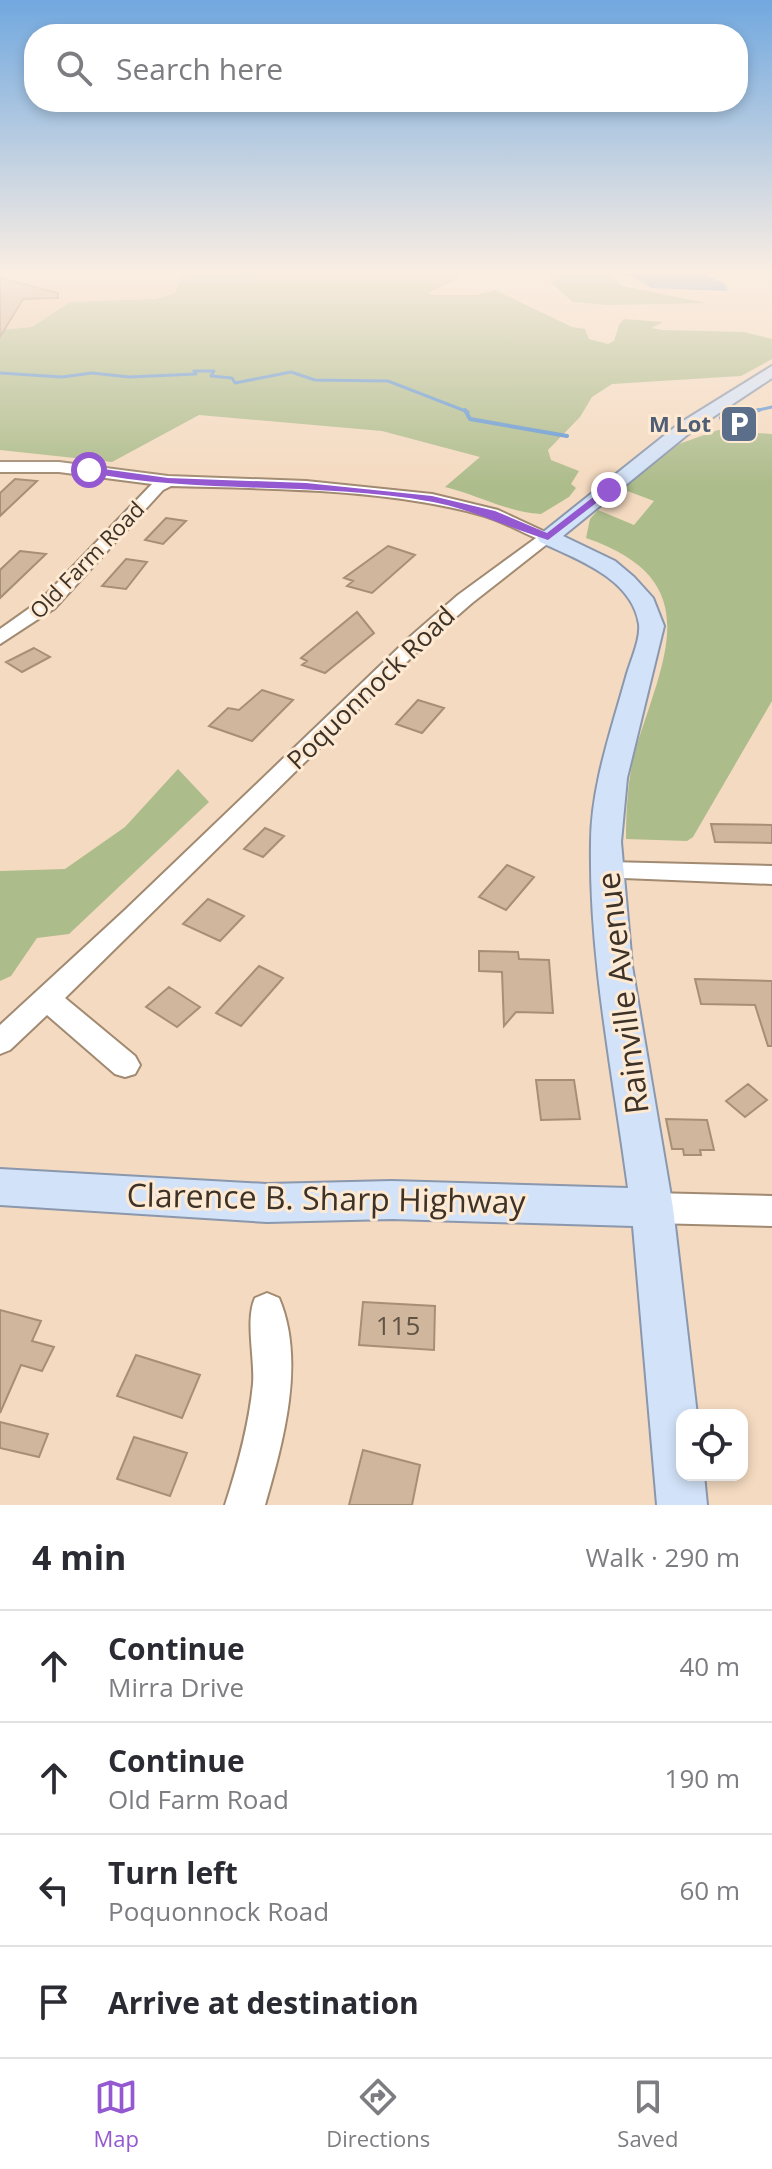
<!DOCTYPE html>
<meta charset="utf-8">
<style>
body{margin:0;font-family:"Open Sans",sans-serif;background:#f2f2f3;color:#2b2b33}
.controls{position:absolute;right:24px;bottom:24px;display:grid;overflow:hidden;border-radius:16px;box-shadow:0 4px 12px #0003}
.controls button{width:72px;height:72px;display:grid;place-items:center;padding:0;border:0;border-bottom:2px solid #e1e1e2;background:#fff;color:#2b2b33;font:40px sans-serif}
.stop{position:absolute;width:24px;height:24px;margin:-18px;border:6px solid #9459d0;border-radius:50%;background:#fff}
.stop.end{background:#9459d0;border-color:#fff;box-shadow:0 2px 8px #0008}
.list{margin:0;padding:0;list-style:none}
h2{display:flex;justify-content:space-between;align-items:center;height:104px;margin:0;padding:0 32px;font-size:34px}
h2 small{font-size:26px;font-weight:400;color:#7c7c81}
.list li{display:grid;grid-template-columns:52px 1fr auto;gap:24px;align-items:center;box-sizing:border-box;height:112px;padding:0 32px;border-top:2px solid #e1e1e2}
.list b{display:block;font-size:30px;white-space:nowrap}
.list p{margin:0;font-size:26px;white-space:nowrap;color:#7c7c81}
.list em{font-size:26px;font-style:normal;color:#7c7c81}
.icon{flex:none;width:44px;height:44px;fill:none;stroke:currentColor;stroke-width:2;stroke-linecap:round;stroke-linejoin:round}
.map{position:relative;flex:none;width:772px;height:1505px;overflow:hidden}
.search{position:absolute;background:#fff;box-shadow:0 4px 12px #0003;left:24px;right:24px;top:24px;height:88px;display:flex;align-items:center;gap:20px;box-sizing:border-box;padding:0 28px;border-radius:32px;color:#7c7c81;font-size:30px}
.sheet{height:552px;background:#fff}
nav{display:flex;justify-content:space-around;align-items:center;box-sizing:border-box;height:112px;border-top:2px solid #e1e1e2;background:#fff;font-size:22px;color:#7c7c81}
nav a{display:grid;justify-items:center;gap:4px}
nav .on{color:#9459d0}
.map>svg:first-child{display:block}
</style>
<div class="map">
<svg width="772" height="1505" viewBox="0 0 772 1505">
<rect width="100%" height="100%" fill="#f4dac0"/>
<!-- built -->
<path fill="#eeceae" d="M0,274H184L176,293L155,299L71,302L32,327L0,330Z"/>
<!-- green -->
<path fill="#adbc8b" d="M184,274H457L458,279L430,292L431,295H477L495,290L572,327L585,329L589,339L608,344L614,341L619,325L624,319L663,322L651,328L662,330L744,332L772,339V359L741,376L612,384L592,397L580,417L548,450L551,460L579,471L571,484L576,488L569,497L541,514C507,512 478,495 445,487L480,457L382,431L199,415L112,462L0,450V330L32,327L70,302L155,299L175,293Z
M550,274H611L622,286L706,303L608,305L573,302L551,283Z
M718,430L772,434V701L693,837L687,841L626,839C626,810 628,776 636,748C664,657 708,580 586,538L590,519L598,510L634,525L654,501L622,489L679,444Z
M178,769L209,802L69,934L37,938L11,976L0,981V871L65,869L125,827Z"/>
<!-- water -->
<path fill="#5e95d2" d="M618,274H702L724,283L728,291L652,288L634,277Z"/>
<g fill="none" stroke-linecap="round" stroke-linejoin="round">
<!-- stream-far1 -->
<path stroke="#5e95d2" stroke-width="3" d="M0,373L62,377L92,373L129,377L196,374L194,371H214L211,376L232,378L235,383L291,372L315,380L388,381L468,412
M750,412L772,407"/>
<!-- stream -->
<path stroke="#5e95d2" stroke-width="4" d="M465,410L470,419L567,436
M721,418L759,410"/>
</g>
<!-- building -->
<path fill="#cfb69c" stroke="#a78f76" stroke-width="2" d="M0,278L58,293V298L23,299L0,337Z
M15,479L37,481L0,516V493Z
M166,518L186,521L163,544L145,540Z
M388,546L415,555L372,593L347,586L353,581L344,578Z
M20,551L46,554L0,598V570Z
M126,559L147,562L126,589L102,586Z
M357,612L374,633L325,673L302,665L307,661L301,658Z
M34,648L50,657L22,672L6,662Z
M262,690L293,700L252,741L209,726L228,708L239,710Z
M418,700L444,708L422,733L396,724Z
M711,824L772,825V843L715,842Z
M265,828L284,836L263,857L244,849Z
M507,865L534,877L506,910L479,897Z
M208,899L244,916L220,941L183,924Z
M479,951L518,952L519,959L549,960L553,1013L516,1012L504,1026L502,972L479,971Z
M259,966L283,978L241,1026L216,1013Z
M695,979L772,981V1046H768L755,1005L701,1004Z
M169,987L200,1007L177,1027L146,1007Z
M536,1080H574L580,1119L541,1120Z
M748,1084L767,1100L745,1117L726,1101Z
M666,1119L707,1120L714,1150H700L701,1155H684L683,1149H672Z
M363,1302L435,1306L434,1350L359,1345Z
M0,1310L41,1321L32,1341L54,1347L42,1371L21,1365L0,1413Z
M136,1355L200,1375L182,1418L117,1396Z
M0,1422L48,1434L39,1457L0,1448Z
M134,1437L187,1453L170,1496L117,1479Z
M363,1450L420,1465L412,1505H349Z"/>
<g fill="none" stroke-linecap="round" stroke-linejoin="round">
<defs>
<path id="minor" d="M0,462H59L168,476L306,481L432,494L498,510L556,537L472,603L425,644L65,998L135,1056L140,1065L135,1074L125,1077L115,1074L47,1015L10,1050L0,1054V1025L125,910L411,636L458,595L536,538C519,531 502,521 485,516C389,488 271,489 171,486L163,490L55,608L0,644V629L41,600L152,484L59,472H0Z
M608,862L772,866V884L599,877L596,871L599,865Z
M652,1193L772,1196V1226L652,1223L640,1219L636,1208L640,1197Z
M267,1293L279,1298C306,1361 283,1442 265,1505H225C238,1465 249,1425 253,1384C255,1358 245,1320 255,1298Z"/>
<path id="major" d="M772,366V378L692,431L563,536L615,561L634,577L653,598L664,626L627,778L621,842L632,966L673,1208L697,1415H682V1475H704L707,1505H657L633,1226L392,1219L267,1222L0,1205V1169L267,1184L392,1181L628,1188C613,1075 589,958 591,843C591,787 611,731 626,677C630,662 641,639 639,624C632,578 576,559 540,542L537,537L680,423Z"/>
</defs>
<!-- minor casing -->
<use href="#minor" stroke="#a18a71" stroke-width="4"/>
<!-- major casing -->
<use href="#major" stroke="#8a97ac" stroke-width="4"/>
<!-- minor -->
<use href="#minor" fill="#fff" fill-rule="evenodd"/>
<!-- major -->
<use href="#major" fill="#d2e2f8" fill-rule="evenodd"/>
</g>
<!-- sky -->
<linearGradient id="sky" x2="0" y2="1"><stop stop-color="#71a8df"/><stop offset="0.56" stop-color="#faeee3"/><stop offset="1" stop-color="#faeee3" stop-opacity="0"/></linearGradient>
<rect width="772" height="485" fill="url(#sky)"/>
<!-- route -->
<path fill="#9459d0" d="M89,467L168,478L306,483L432,496L495,511L547,533L605,488L613,490L548,540C509,528 474,510 433,502C318,481 200,495 86,472Z"/>
<!-- icons -->
<defs>
<symbol id="parking-square" viewBox="-11 -11 22 22"><rect x="-9" y="-9" width="18" height="18" rx="4" fill="#5c6f8a" stroke="#fee9d3"/><path d="M-3.5-5.5H1a3.5 3.5 0 0 1 0 7H-1V5.5H-3.5ZM-1-3.4V-.6H.8a1.4 1.4 0 0 0 0-2.8Z" fill="#fff"/></symbol>
</defs>
<g fill-rule="evenodd">
<use href="#parking-square" x="717" y="402" width="44" height="44"/>
</g>
<g text-anchor="middle" stroke-width="6" stroke-linejoin="round" paint-order="stroke">
<!-- far-service labels -->
<g font-size="22" font-weight="bold" fill="#4e5e75" stroke="#fee9d3" text-anchor="end">
<text x="711" y="432">M Lot</text>
</g>
<!-- far-street labels -->
<g font-size="22" fill="#3c3227" stroke="#fee9d3">
<text transform="translate(87 560) rotate(-46)" y="8">Old Farm Road</text>
</g>
<!-- street labels -->
<g font-size="26" fill="#3c3227" stroke="#fee9d3">
<text transform="translate(371 688) rotate(-44)" y="9">Poquonnock Road</text>
</g>
<!-- near-number labels -->
<g font-size="26" fill="#615344">
<text x="398" y="1335">115</text>
</g>
<!-- near-street labels -->
<g font-size="32" fill="#3c3227" stroke="#fee9d3">
<text transform="translate(623 993) rotate(-97)" y="11">Rainville Avenue</text>
<text transform="translate(326 1199) rotate(1)" y="11">Clarence B. Sharp Highway</text>
</g>
</g>
</svg>
<div class="controls">
<button><svg class="icon" aria-label="locate" viewBox="0 0 24 24"><circle cx="12" cy="12" r="6"/><path d="M12 2v4M12 18v4M2 12h4M18 12h4"/></svg></button>
</div>
<div class="stop" style="left:89px;top:470px"></div>
<div class="stop end" style="left:609px;top:490px"></div>
<div class="search"><svg class="icon" aria-label="search" viewBox="0 0 24 24"><circle cx="10" cy="10" r="6"/><path d="M15 15l6 6"/></svg>Search here</div>
</div>
<section class="sheet">
<h2>4 min<small>Walk · 290 m</small></h2>
<ul class="list">
<li><svg class="icon" aria-label="ahead" viewBox="0 0 24 24"><path d="M12 20V5M6 11l6-6 6 6"/></svg><div><b>Continue</b><p>Mirra Drive</p></div><em>40 m</em></li>
<li><svg class="icon" aria-label="ahead" viewBox="0 0 24 24"><path d="M12 20V5M6 11l6-6 6 6"/></svg><div><b>Continue</b><p>Old Farm Road</p></div><em>190 m</em></li>
<li><svg class="icon" aria-label="left" viewBox="0 0 24 24"><path d="M17 20v-9H6M10 6l-5 5 5 5"/></svg><div><b>Turn left</b><p>Poquonnock Road</p></div><em>60 m</em></li>
<li><svg class="icon" aria-label="arrive" viewBox="0 0 24 24"><path d="M6 21V4h12l-3 4 3 4H6"/></svg><div><b>Arrive at destination</b></div></li>
</ul>
</section>
<nav>
<a class="on"><svg class="icon" aria-label="map" viewBox="0 0 24 24"><path d="M3 6l6-2 6 2 6-2v14l-6 2-6-2-6 2zM9 4v14M15 6v14"/></svg>Map</a>
<a><svg class="icon" aria-label="directions" viewBox="0 0 24 24"><path d="M12 3l9 9-9 9-9-9zM9 14v-3h6M13 9l2 2-2 2"/></svg>Directions</a>
<a><svg class="icon" aria-label="saved" viewBox="0 0 24 24"><path d="M7 4h10v16l-5-4-5 4z"/></svg>Saved</a>
</nav>
